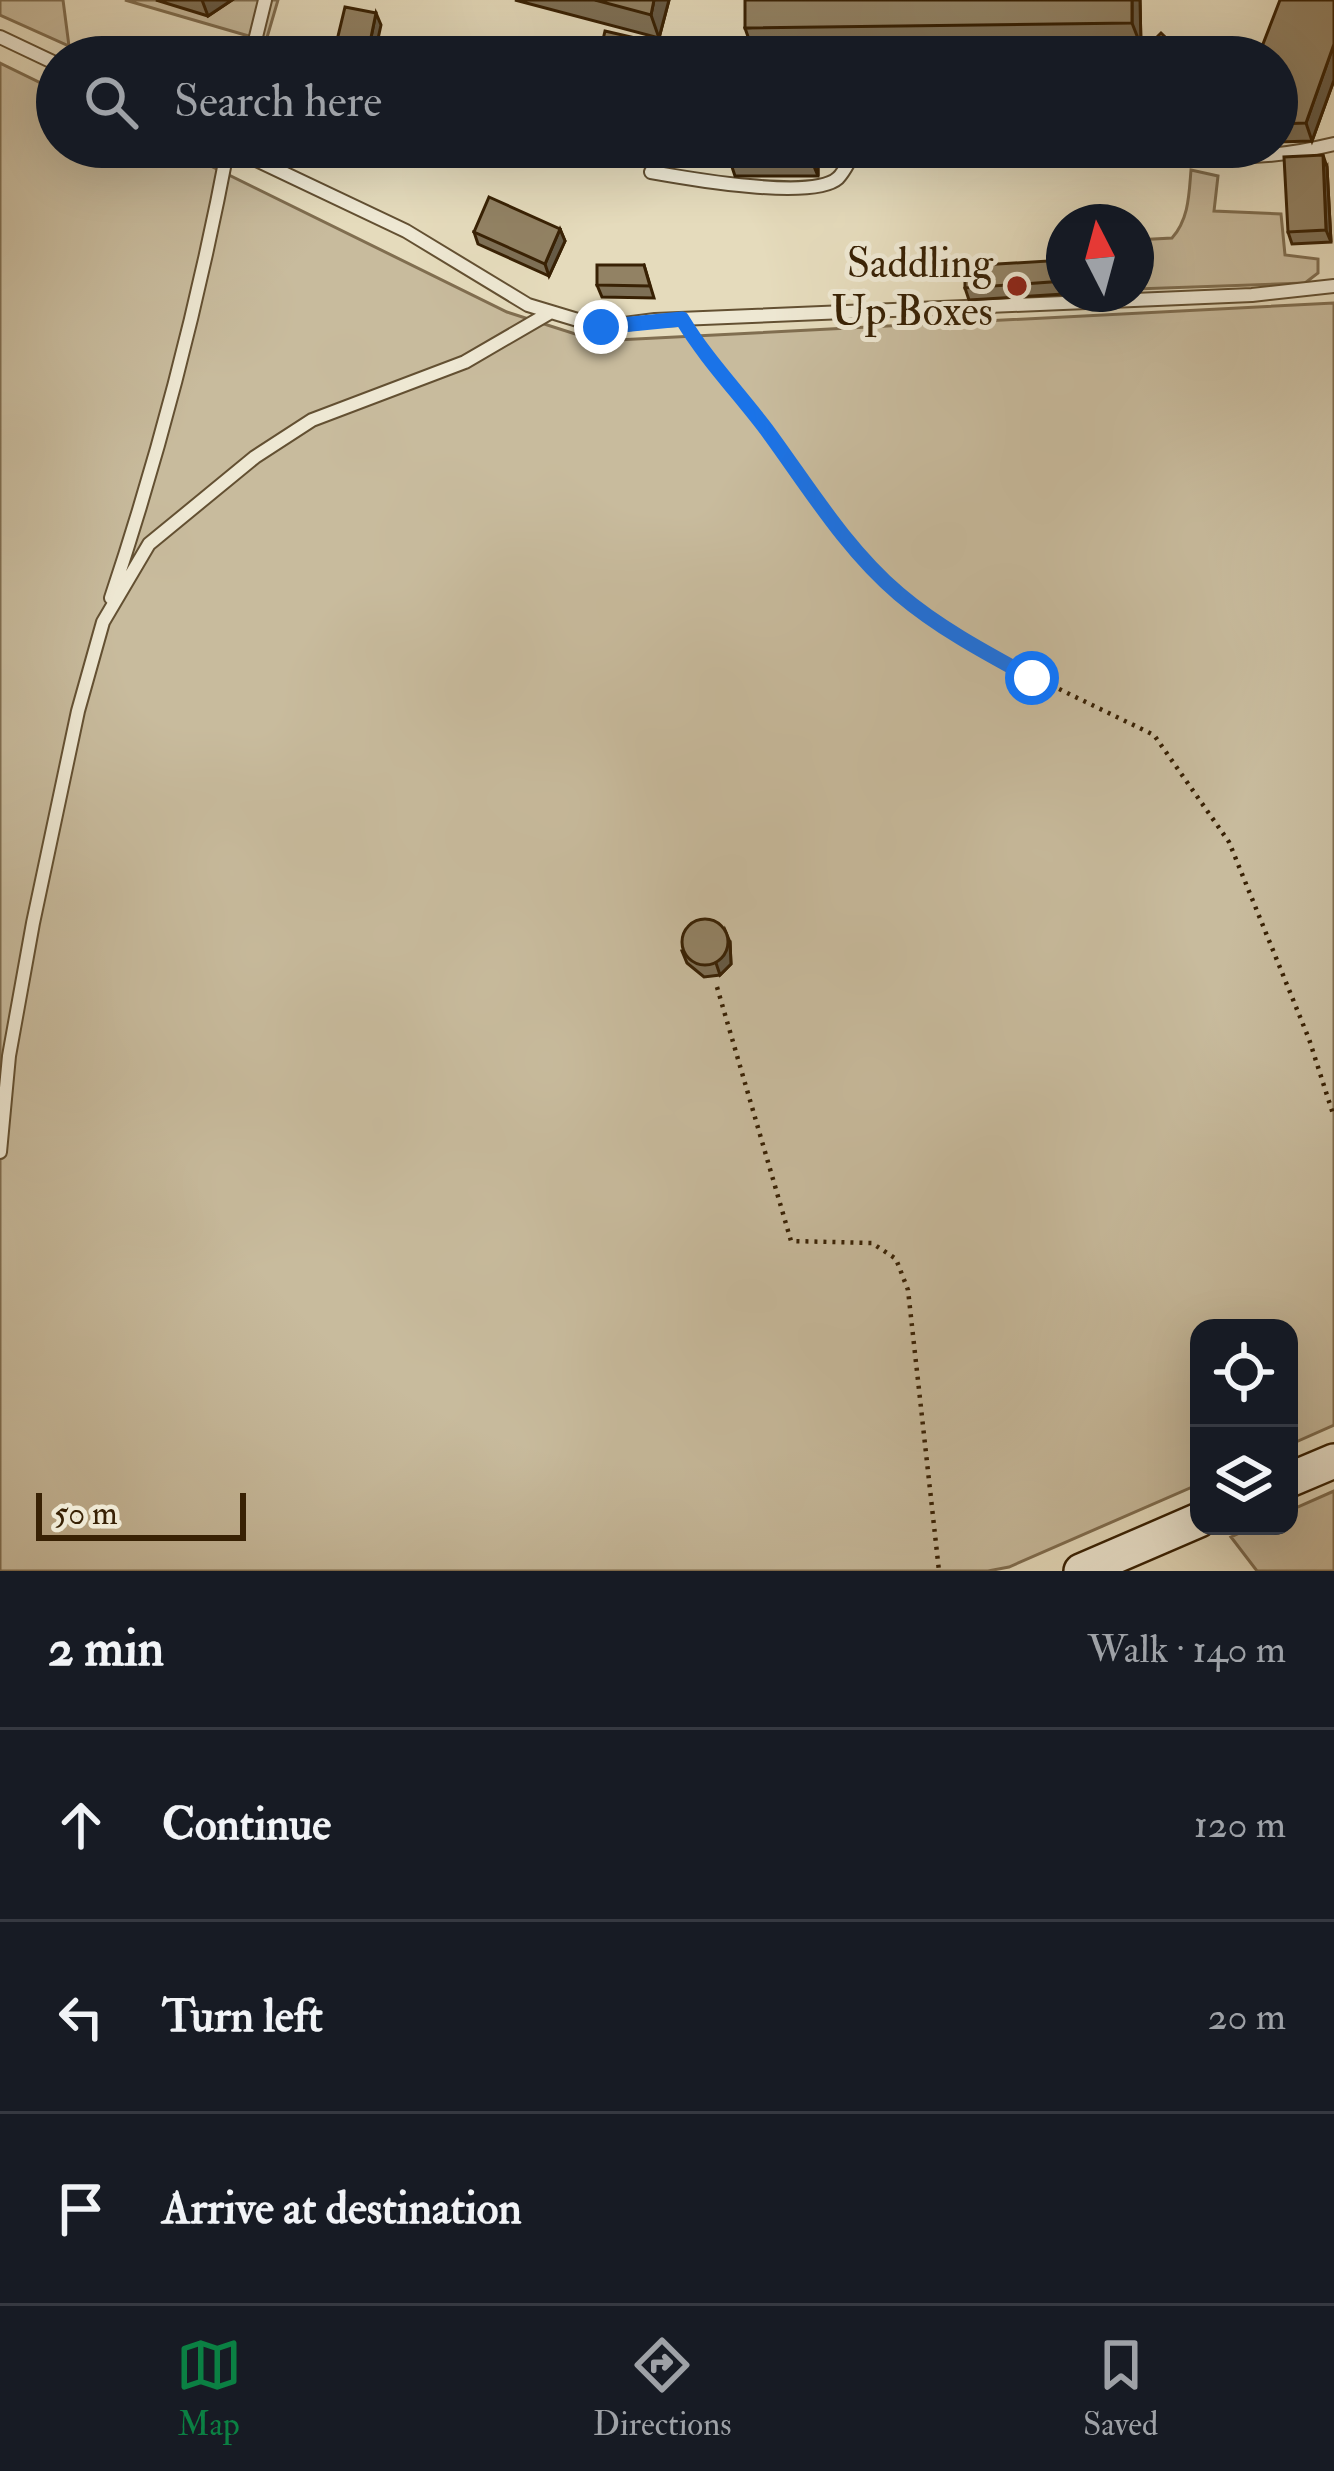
<!DOCTYPE html>
<meta charset="utf-8">
<style>
body{margin:0;font-family:"IM FELL Double Pica",serif;background:#20242c;color:#f1f3f6}
.controls{position:absolute;right:36px;bottom:36px;display:grid;overflow:hidden;border-radius:24px;box-shadow:0 12px 48px #0002}
.controls button{width:108px;height:108px;display:grid;place-items:center;padding:0;border:0;border-bottom:3px solid #363941;background:#171b24;color:#f1f3f6;font:60px sans-serif}
.compass{position:absolute;left:1046px;top:204px;width:108px;height:108px;border-radius:50%;background:#171b24;box-shadow:0 12px 48px #0002;rotate:354deg}
.scale{position:absolute;left:36px;bottom:30px;width:210px;box-sizing:border-box;padding-left:12px;border:6px solid #382104;border-top:0;font-size:33px;line-height:42px;white-space:nowrap;color:#382104;-webkit-text-stroke:9px #eee8d3;paint-order:stroke}
.stop{position:absolute;width:36px;height:36px;margin:-27px;border:9px solid #1a73e8;border-radius:50%;background:#fff}
.stop.end{background:#1a73e8;border-color:#fff;box-shadow:0 3px 12px #0008}
.list{margin:0;padding:0;list-style:none}
h2{display:flex;justify-content:space-between;align-items:center;height:156px;margin:0;padding:0 48px;font-size:51px}
h2 small{font-size:39px;font-weight:400;color:#9ea1a6}
.list li{display:grid;grid-template-columns:78px 1fr auto;gap:36px;align-items:center;box-sizing:border-box;height:192px;padding:0 48px;border-top:3px solid #363941}
.list b{display:block;font-size:45px;white-space:nowrap}
.list em{font-size:39px;font-style:normal;color:#9ea1a6}
.icon{flex:none;width:66px;height:66px;fill:none;stroke:currentColor;stroke-width:2;stroke-linecap:round;stroke-linejoin:round}
.map{position:relative;flex:none;width:1334px;height:1571px;overflow:hidden}
.search{position:absolute;background:#171b24;box-shadow:0 12px 48px #0002;left:36px;right:36px;top:36px;height:132px;display:flex;align-items:center;gap:30px;box-sizing:border-box;padding:0 42px;border-radius:66px;color:#9ea1a6;font-size:45px}
.sheet{height:732px;background:#171b24}
nav{display:flex;justify-content:space-around;align-items:center;box-sizing:border-box;height:168px;border-top:3px solid #363941;background:#171b24;font-size:33px;color:#9ea1a6}
nav a{display:grid;justify-items:center;gap:6px}
nav .on{color:#0b8043}
.map>svg:first-child{display:block}
</style>
<div class="map">
<svg width="1334" height="1571" viewBox="0 0 1334 1571">
<rect width="100%" height="100%" fill="#e5dbbc"/>
<filter id="stains"><feTurbulence type="fractalNoise" baseFrequency=".00167" numOctaves="4"/><feColorMatrix values="0 0 0 0 .2 0 0 0 0 .09 0 0 0 0 .02 0 0 0 .5 -.17"/></filter>
<radialGradient id="worn" r=".72"><stop offset=".6" stop-color="#630" stop-opacity="0"/><stop offset="1" stop-color="#630" stop-opacity=".3"/></radialGradient>
<!-- green -->
<path fill="#c8bb9d" stroke="#806e50" stroke-width="3" d="M0,0H63L69,46L0,15Z
M125,0H278L266,41Z
M0,63L57,91V147H172L507,312L597,341L1334,303V1425L1289,1445V1328H1199V1484L1009,1567L988,1571H0Z
M1191,170L1218,176L1214,211L1281,214L1285,255L1318,259V273L1305,283L1136,289V240L1172,238C1189,219 1189,194 1191,170Z
M1334,1491V1571H1257L1231,1537L1255,1526H1289V1511Z"/>
<g fill="none" stroke-linecap="round" stroke-linejoin="round">
<defs>
<path id="service" d="M0,37L57,64
M251,57L265,0
M229,147L406,231L528,305L601,327L655,320L1252,295L1334,286
M1182,147C1228,163 1288,155 1334,144
M651,172C685,178 813,201 838,178C847,169 850,156 859,147
M111,598C160,451 199,300 228,147
M0,1152L9,1056L33,923L78,711L103,622L149,544L255,457L312,420L465,362L551,312"/>
<path id="secondary" d="M1289,1480L1334,1461
M1081,1571L1199,1520"/>
</defs>
<!-- service casing -->
<use href="#service" stroke="#635032" stroke-width="16"/>
<!-- secondary casing -->
<use href="#secondary" stroke="#382104" stroke-width="38"/>
<!-- path -->
<path stroke="#382104" stroke-width="4.5" stroke-dasharray="3 6" stroke-linecap="butt" d="M695,340L841,534L896,591L944,628L993,657L1154,735L1229,842L1309,1039L1334,1117
M717,987L791,1241L872,1243L896,1259L908,1290L939,1571"/>
<!-- service -->
<use href="#service" stroke="#eee8d3" stroke-width="12"/>
<!-- secondary -->
<use href="#secondary" stroke="#eee8d3" stroke-width="33"/>
</g>
<!-- wall -->
<path fill="#7e7056" stroke="#382104" stroke-width="3" d="M156,0H232L208,16Z
M515,0H669L659,38Z
M1140,0L1141,46L1186,57L1081,47L753,51L745,28Z
M1334,0V80L1312,141L1277,142V57Z
M818,147V176H735L731,164Z
M1327,167L1331,242L1292,244L1288,232Z
M560,229L565,241L549,276L478,244L474,232Z
M1064,260V294L969,300L965,288Z
M644,265L654,298L602,297L597,285Z
M730,942L731,964L720,975L704,977L687,963L682,951Z"/>
<!-- shaded-wall -->
<path fill="#665b46" stroke="#382104" stroke-width="3" d="M202,0H232L208,16Z
M654,0H669L659,38L651,15Z
M1132,0H1140L1141,46L1132,23Z
M376,13L381,25L374,57H367Z
M653,42L657,54V57H649Z
M1334,44V80L1312,141L1306,123Z
M813,147H818V176L813,164Z
M1323,155L1327,167L1331,242L1326,230Z
M560,229L565,241L549,276L545,264Z
M725,930L730,942L731,964L720,975L716,963Z"/>
<!-- building -->
<path fill="#928264" stroke="#382104" stroke-width="3" d="M595,0H654L651,15Z
M745,0H1132V23L745,28Z
M1280,0H1334V44L1306,123L1277,124V57H1258Z
M345,7L376,13L367,57H333Z
M605,31L653,42L649,57H599Z
M1161,33L1186,57H1076L1081,46H1148Z
M731,147H813V164H731Z
M1323,155L1326,230L1288,232L1284,157Z
M489,197L560,229L545,264L474,232Z
M1064,260V281L965,288V266Z
M597,265H644L650,286L597,285Z
M682 942a23 23 0 1 1 46 0a23 23 0 1 1-46 0Z"/>
<g fill="none" stroke-linecap="round" stroke-linejoin="round">
<!-- route -->
<path stroke="#1a73e8" stroke-width="15" d="M601,327L682,319C706,359 738,392 766,429C808,486 845,548 899,594C939,628 986,653 1032,678"/>
</g>
<!-- markers -->
<circle fill="#8f2418" stroke="#eee8d3" stroke-width="4.5" cx="1017" cy="286" r="12"/>
<g text-anchor="middle" stroke-width="10" stroke-linejoin="round" paint-order="stroke">
<!-- poi labels -->
<g font-size="42" fill="#382104" stroke="#eee8d3" text-anchor="end">
<text x="993" y="277">Saddling<tspan x="993" dy="48">Up Boxes</tspan></text>
</g>
</g>
<rect width="100%" height="100%" filter="url(#stains)"/>
<rect width="100%" height="100%" fill="url(#worn)"/>
</svg>
<div class="controls">
<button><svg class="icon" aria-label="locate" viewBox="0 0 24 24"><circle cx="12" cy="12" r="6"/><path d="M12 2v4M12 18v4M2 12h4M18 12h4"/></svg></button>
<button><svg class="icon" aria-label="layers" viewBox="0 0 24 24"><path d="M12 4l9 5-9 5-9-5zM3 14l9 5 9-5"/></svg></button>
</div>
<svg class="compass" viewBox="-18 -18 36 36"><path d="M0-13l5 13h-10z" fill="#e53935"/><path d="M0 13l5-13h-10z" fill="#9ea1a6"/></svg>
<div class="scale">50 m</div>
<div class="stop" style="left:1032px;top:678px"></div>
<div class="stop end" style="left:601px;top:327px"></div>
<div class="search"><svg class="icon" aria-label="search" viewBox="0 0 24 24"><circle cx="10" cy="10" r="6"/><path d="M15 15l6 6"/></svg>Search here</div>
</div>
<section class="sheet">
<h2>2 min<small>Walk · 140 m</small></h2>
<ul class="list">
<li><svg class="icon" aria-label="ahead" viewBox="0 0 24 24"><path d="M12 20V5M6 11l6-6 6 6"/></svg><div><b>Continue</b></div><em>120 m</em></li>
<li><svg class="icon" aria-label="left" viewBox="0 0 24 24"><path d="M17 20v-9H6M10 6l-5 5 5 5"/></svg><div><b>Turn left</b></div><em>20 m</em></li>
<li><svg class="icon" aria-label="arrive" viewBox="0 0 24 24"><path d="M6 21V4h12l-3 4 3 4H6"/></svg><div><b>Arrive at destination</b></div></li>
</ul>
</section>
<nav>
<a class="on"><svg class="icon" aria-label="map" viewBox="0 0 24 24"><path d="M3 6l6-2 6 2 6-2v14l-6 2-6-2-6 2zM9 4v14M15 6v14"/></svg>Map</a>
<a><svg class="icon" aria-label="directions" viewBox="0 0 24 24"><path d="M12 3l9 9-9 9-9-9zM9 14v-3h6M13 9l2 2-2 2"/></svg>Directions</a>
<a><svg class="icon" aria-label="saved" viewBox="0 0 24 24"><path d="M7 4h10v16l-5-4-5 4z"/></svg>Saved</a>
</nav>
